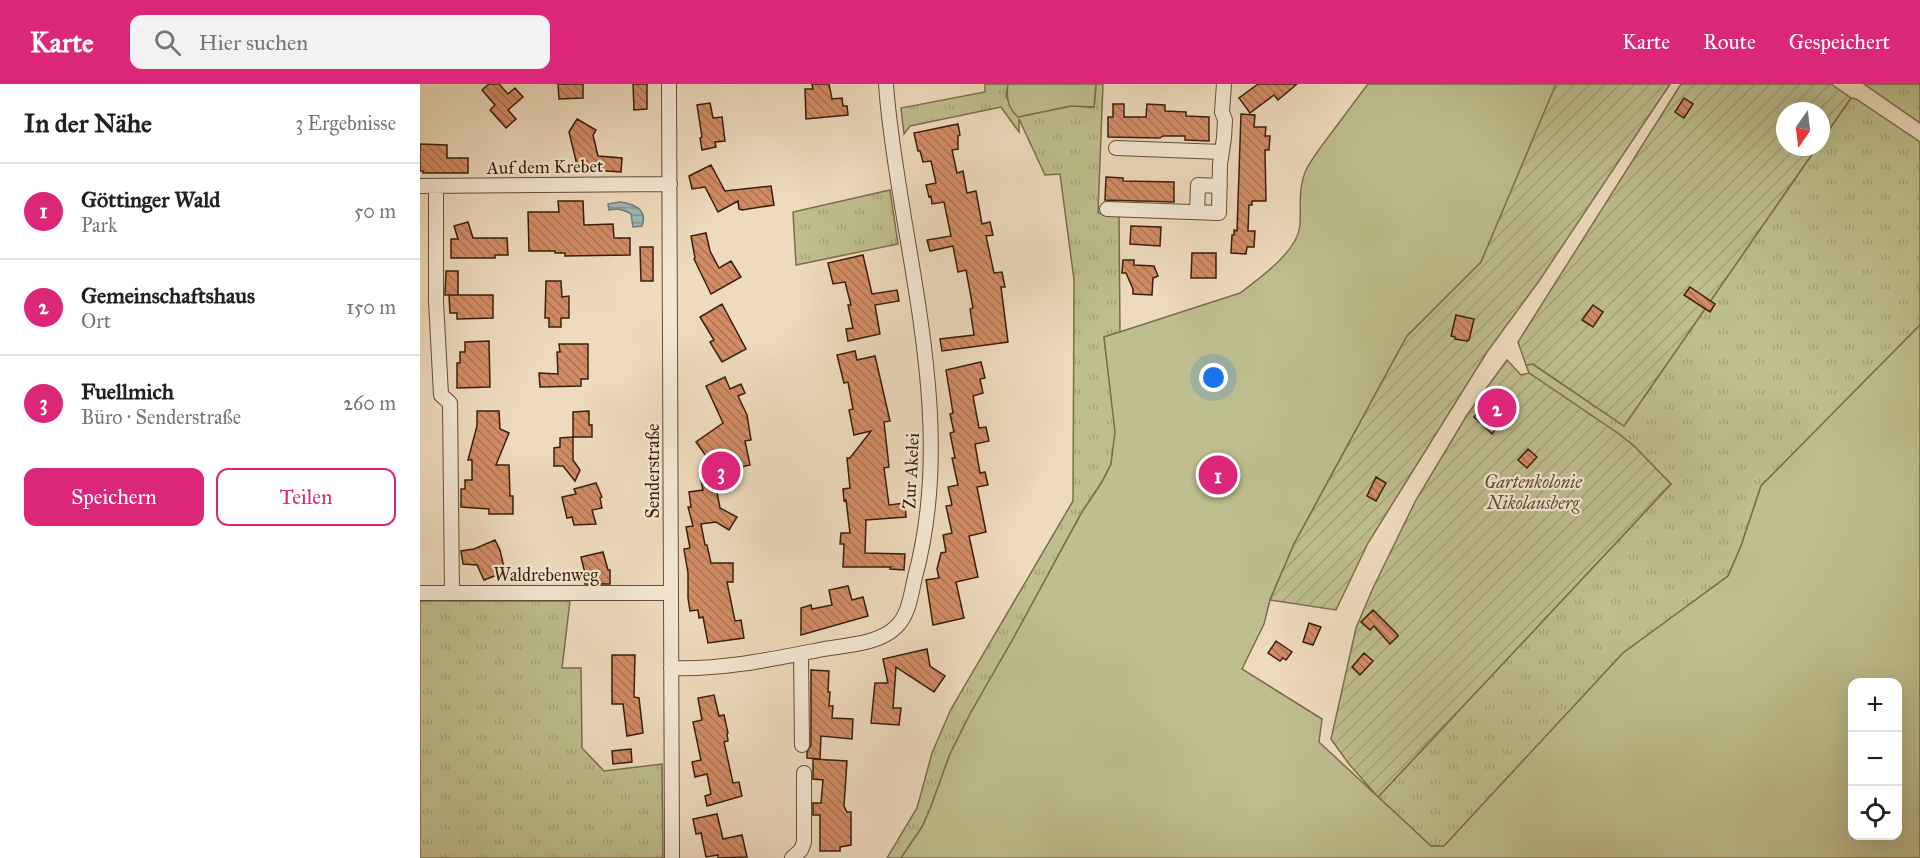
<!DOCTYPE html>
<html lang="de">
<meta charset="utf-8">
<style>
body{margin:0;font-family:"IM FELL Great Primer",serif;background:#f2f2f2;color:#202124}
.controls{position:absolute;right:18px;bottom:18px;display:grid;overflow:hidden;border-radius:12px;box-shadow:0 6px 24px #0002}
.controls button{width:54px;height:54px;display:grid;place-items:center;padding:0;border:0;border-bottom:2px solid #e0e0e0;background:#fff;color:#202124;font:30px sans-serif}
.compass{position:absolute;left:1356px;top:18px;width:54px;height:54px;border-radius:50%;background:#fff;box-shadow:0 6px 24px #0002;rotate:194deg}
.you{position:absolute;left:794px;top:294px;width:21px;height:21px;margin:-15px;border:4px solid #fff;border-radius:50%;background:#1a73e8;box-shadow:0 0 0 9px #1a73e833}
.badge{display:grid;place-items:center;width:39px;height:39px;border-radius:50%;background:#db2777;color:#fff;font-size:20px;font-weight:700}
.pin{position:absolute;translate:-50% -50%;border:3px solid #fff;box-shadow:0 2px 6px #0006}
.list{margin:0;padding:0;list-style:none}
h2{display:flex;justify-content:space-between;align-items:center;height:78px;margin:0;padding:0 24px;font-size:26px}
h2 small{font-size:20px;font-weight:400;color:#757577}
.list li{display:grid;grid-template-columns:39px 1fr auto;gap:18px;align-items:center;box-sizing:border-box;height:96px;padding:0 24px;border-top:2px solid #e0e0e0}
.list b{display:block;font-size:22px;white-space:nowrap}
.list p{margin:0;font-size:20px;white-space:nowrap;color:#757577}
.list em{font-size:20px;font-style:normal;color:#757577}
.actions{display:flex;gap:12px;padding:18px 24px}
.actions a{flex:1;padding:14px 0;border:2px solid #db2777;border-radius:12px;text-align:center;font-size:21px;color:#db2777}
.actions .main{background:#db2777;color:#fff}
.icon{flex:none;width:33px;height:33px;fill:none;stroke:currentColor;stroke-width:2;stroke-linecap:round;stroke-linejoin:round}
.map{position:relative;flex:none;width:1500px;height:774px;overflow:hidden}
header{display:flex;align-items:center;gap:36px;box-sizing:border-box;height:84px;padding:0 30px;background:#db2777;color:#fff}
header strong{font-size:28px}
nav{display:flex;gap:33px;margin-inline-start:auto;font-size:21px}
.search{width:420px;height:54px;background:#f2f2f2;display:flex;align-items:center;gap:15px;box-sizing:border-box;padding:0 21px;border-radius:12px;color:#757577;font-size:22px}
main{display:flex}
aside{flex:1;background:#fff}
.map>svg:first-child{display:block}
</style>
<header>
<strong>Karte</strong>
<div class="search"><svg class="icon" aria-label="search" viewBox="0 0 24 24"><circle cx="10" cy="10" r="6"/><path d="M15 15l6 6"/></svg>Hier suchen</div>
<nav><a>Karte</a><a>Route</a><a>Gespeichert</a></nav>
</header>
<main>
<aside>
<h2>In der Nähe<small>3 Ergebnisse</small></h2>
<ul class="list">
<li><span class="badge">1</span><div><b>Göttinger Wald</b><p>Park</p></div><em>50 m</em></li>
<li><span class="badge">2</span><div><b>Gemeinschaftshaus</b><p>Ort</p></div><em>150 m</em></li>
<li><span class="badge">3</span><div><b>Fuellmich</b><p>Büro · Senderstraße</p></div><em>260 m</em></li>
</ul>
<div class="actions"><a class="main">Speichern</a><a>Teilen</a></div>
</aside>
<div class="map">
<svg width="1500" height="774" viewBox="0 0 1500 774">
<defs>
<pattern id="grass-tufts" width="24" height="20" patternUnits="userSpaceOnUse" patternTransform="scale(1.5)"><rect width="24" height="20" fill="#bebe8e"/><path d="M3 7l-1-3M5 7V3M7 7l1-3M15 17l-1-3M17 17v-4M19 17l1-3" fill="none" stroke="#a4a379"/></pattern>
<pattern id="garden-furrows" width="10" height="10" patternUnits="userSpaceOnUse" patternTransform="scale(1.5)"><rect width="10" height="10" fill="#bebe8e"/><path d="M-1 1l2-2M0 10L10 0M9 11l2-2" fill="none" stroke="#a4a379"/></pattern>
<pattern id="water-rules" width="6" height="5" patternUnits="userSpaceOnUse" patternTransform="scale(1.5)"><rect width="6" height="5" fill="#9cb9ba"/><path d="M0 2.5h6" fill="none" stroke="#809695"/></pattern>
<pattern id="building-back-hatch" width="6" height="6" patternUnits="userSpaceOnUse" patternTransform="scale(1.5)"><rect width="6" height="6" fill="#d38c66"/><path d="M-1 5l2 2M0 0l6 6M5-1l2 2" fill="none" stroke="#ac7252"/></pattern>
</defs>
<rect width="100%" height="100%" fill="#eedbbd"/>
<filter id="stains"><feTurbulence type="fractalNoise" baseFrequency=".00333" numOctaves="4"/><feColorMatrix values="0 0 0 0 .2 0 0 0 0 .09 0 0 0 0 .02 0 0 0 .5 -.17"/></filter>
<radialGradient id="worn" r=".72"><stop offset=".6" stop-color="#630" stop-opacity="0"/><stop offset="1" stop-color="#630" stop-opacity=".3"/></radialGradient>
<!-- grass -->
<path fill="url(#grass-tufts)" stroke="#7b6e4c" stroke-width="1.5" d="M565,0H588L586,12L598,33L651,22L674,23L676,0H683L678,129L699,130L700,248L684,253L696,348L691,380L682,398L662,428L593,555L550,630L530,670L510,725L502,743L481,774H467L497,724L512,669L531,625L653,417L654,196L640,90L625,91L599,35V48L581,23L490,42L484,50L481,24L565,8Z
M1444,0H1500V39Z
M1431,14L1436,15L1500,58V241L1341,402L1321,462L1308,492L1203,569L1024,762H1011L958,713L1251,400L1214,362L1199,350L1109,289L1106,281L1112,280L1204,342L1397,63H1401V57Z
M470,106L478,160L376,181L373,128Z
M0,517H150L142,584H161L162,664L184,687L242,680L243,774H0Z"/>
<!-- park -->
<path fill="#bebe8e" stroke="#7b6e4c" stroke-width="1.5" fill-rule="evenodd" d="M588,0H676L674,23L651,22L598,33C588,25 586,12 588,0Z
M948,0H1250L1186,95L1068,162L1061,179L987,252L874,460L850,516L844,540L822,585L902,635L899,658L1011,762H1024L1203,569L1308,492L1321,462L1341,402L1500,241V774H481L502,743L510,725L530,670L550,630L593,555L662,428L682,398L691,380L695,348L684,253L820,209C840,194 878,167 880,141C881,122 878,104 886,86C892,74 901,63 909,52C922,35 935,17 948,0ZM1432,598H1478V752H1432Z"/>
<!-- garden -->
<path fill="url(#garden-furrows)" stroke="#7b6e4c" stroke-width="1.5" d="M1136,0H1250L1119,197L1067,268L948,459L916,526L850,516L874,460L987,252L1061,178Z
M1261,0H1411L1431,14L1401,57V27H1365V63H1397L1204,342L1113,280L1106,281L1098,258Z
M1087,276L1101,291L1109,289L1199,350L1214,362L1251,400L958,713L929,680L911,655L936,544L953,504L996,416L1047,331Z"/>
<!-- water -->
<path fill="url(#water-rules)" stroke="#747b73" stroke-width="1.5" d="M200,118C214,120 228,125 222,142L213,143L211,130C204,125 198,124 189,126L188,120Z"/>
<!-- building -->
<path fill="url(#building-back-hatch)" stroke="#381f09" stroke-width="1.5" d="M69,0H79L88,10L95,4L103,13L88,26L96,35L86,44L70,26L75,21L62,6Z
M138,0H163V14L139,15Z
M213,0H227V25L214,26Z
M392,0H409L412,15L422,14L423,22H427L428,31L386,35L385,5H393Z
M838,0H877L858,16L854,11L830,29L819,14Z
M1264,14L1273,20L1264,34L1255,28Z
M290,19L293,34L302,33L305,57L295,58L296,63L282,66L280,54L282,53L277,21Z
M693,20H704V33H726L727,20L745,21V27L766,28V32L789,33V57L765,56V52H743L740,54L688,53V33H693Z
M821,30L835,31L834,43H846L845,52H850L849,66H845L846,117H832V121H829L828,147H835L834,163H827L826,170L811,169L812,151H814V146L817,147Z
M157,35L176,46L173,51L178,72L202,74L201,88L158,85L149,48Z
M538,40L540,51L538,52V65L532,66L537,89L543,87L547,109L556,107L562,140L570,138L573,151L566,152L574,189L582,188L585,203H581L588,258L522,267L520,255L554,251L550,225L553,224L546,186L538,188L533,162L510,167L507,156L531,152L524,118L512,120L511,112L509,113L506,101L516,99L511,77L503,78L500,67H498L494,49Z
M0,60L27,61V74H48V89H3V87H0Z
M291,81L305,107L351,102L354,121L322,126L319,125L318,117L298,128L285,103L272,105L269,92Z
M686,93L703,94V97L754,98V118L685,116Z
M138,117H163L164,141L193,140L194,154H210V171L145,172V169H135V167H109L108,128H139Z
M48,138L53,154H87L88,171H75V174H31V155H38L34,142Z
M711,142L741,143L740,162L710,160Z
M286,149L290,167L299,184L311,177L321,193L291,210L274,175L275,174L271,152Z
M220,163H233V197H221Z
M772,169H796V194H771Z
M443,171L452,210L477,206L479,217L455,221L460,250L428,257L426,245L433,244L428,221H431L425,198L413,200L408,179Z
M703,176H714V181L734,182L738,192L733,194L732,211L713,210V205L706,189H702Z
M26,187H38V211H25Z
M126,197H141L142,213L149,212V234H141V243H129V234H125Z
M1270,203L1295,220L1290,228L1264,211Z
M29,211H73V234L37,235V229H30Z
M302,220L326,265L302,278L290,258L294,256L280,233Z
M1173,221L1183,228L1173,243L1162,236Z
M1036,231L1054,235L1049,256L1047,257L1035,255V253L1031,252Z
M69,257L70,303L37,304V279H40V268H45V258Z
M139,260H168V295H161V302L120,303L119,289L138,290L137,268H140Z
M435,267L437,276L455,272L470,337L464,338L469,383L464,384L469,421L485,419L486,433L446,436L445,469L485,470L484,486L470,485L471,483H423L424,460H420L421,449H430L426,416L424,417L423,405L430,404L427,374H430L451,347L434,351L429,326L433,325L428,298L424,299L417,271Z
M561,278L565,294L560,295L563,309L553,312L559,344L566,343L569,357L555,360L560,389L565,388L568,401L557,403L566,448L549,452L558,493L536,498L544,534L513,541L506,496L519,494L517,485L521,469L526,468L523,451L532,449L526,422L532,421L528,403L538,401L532,374H535L530,349L534,348L530,330L533,329L526,286Z
M305,293L310,305L321,300L325,309L318,312L327,331L331,356L325,357L330,381L308,386L309,392H305L306,396L295,398L300,424L317,433L309,446L296,438L281,440L285,461H287L291,479H313V498H307L315,537L321,536L324,554L288,559L283,533L279,534L278,526L270,527L268,514V489L264,465L270,464L266,443L273,442L268,423H271L269,408L283,406L281,396L293,394L291,379L276,358L303,339L286,302Z
M1077,304L1096,319L1072,350L1054,333Z
M57,327H79L80,345L89,349L76,381H89L90,412H93V430H69V425L41,423V405H45V396H52V376H48L57,342Z
M169,327V341H172V353H153V328Z
M153,353V376L160,386L155,397L143,382H134V364L140,363V354Z
M1108,365L1117,373L1107,384L1098,376Z
M956,393L966,399L956,417L947,412Z
M176,399L182,413L180,414L182,424L172,426L176,440L154,441L152,433L147,434L142,413L156,410L154,405Z
M75,456L80,466L85,488L64,496L57,481L43,480L41,467L54,465Z
M183,468L188,486H190V500H165V489L161,473Z
M428,502L432,516L443,513L448,532L381,551V524L391,521L392,525L412,521L409,506Z
M953,526L977,550L978,552L970,560L954,542L950,546L941,538Z
M889,539L901,543L893,561L883,558Z
M856,557L872,568L866,576L863,574L860,577L848,569Z
M507,565L510,582L525,592L514,608L476,583L473,624H481L479,641L451,639L455,599H468L463,575Z
M944,569L953,577L940,591L932,583Z
M192,571H215L214,613L219,614L223,649L207,652L203,620H192Z
M391,586L409,587L408,608H410L409,622H413L412,634L433,635L432,655L401,652L400,675L387,674V668L391,661Z
M294,611L299,632L304,631L308,649L307,650L308,657L304,658L313,699L319,698L322,712L287,722L285,712L291,710L287,690L275,693L272,678L281,676L273,638L282,636L278,614Z
M211,665L212,678L193,680L192,667Z
M393,675L427,677L424,722L427,728H431V761L420,763V767H400V731H393V719H401L403,696L393,695Z
M297,730L303,755L322,751L327,773L298,774V771L286,773L281,749L276,750L273,735Z"/>
<g fill="none" stroke-linecap="round" stroke-linejoin="round">
<defs>
<path id="minor" d="M249,0L252,774
M696,64L802,68
M0,102L250,100
M16,102V217L21,311L30,319L32,509
M687,125L799,129L800,80L804,54L805,36L802,28L804,0
M777,128L778,101L800,102
M0,509H251
M381,570L382,661
M251,584C303,586 353,575 404,565C426,561 459,560 476,543C489,531 491,510 495,493C527,375 504,253 484,134C477,90 469,45 466,0
M372,774L381,766L384,758V689"/>
</defs>
<!-- minor casing -->
<use href="#minor" stroke="#664e36" stroke-width="16"/>
<!-- minor -->
<use href="#minor" stroke="#f4e8d4" stroke-width="14"/>
</g>
<g text-anchor="middle" stroke-width="4.5" stroke-linejoin="round" paint-order="stroke">
<!-- street labels -->
<g font-size="18" fill="#381f09" stroke="#f4e8d4">
<text transform="translate(125 83) rotate(-1)" y="6">Auf dem Krebet</text>
<text transform="translate(233 387) rotate(-90)" y="6">Senderstraße</text>
<text transform="translate(491 387) rotate(-87)" y="6">Zur Akelei</text>
<text x="126" y="497">Waldrebenweg</text>
</g>
<!-- park labels -->
<g font-size="18" font-style="italic" fill="#604f31" stroke="#f4e8d4">
<text x="1113" y="404">Gartenkolonie<tspan x="1113" dy="21">Nikolausberg</tspan></text>
</g>
</g>
<rect width="100%" height="100%" filter="url(#stains)"/>
<rect width="100%" height="100%" fill="url(#worn)"/>
</svg>
<div class="controls">
<button>+</button>
<button>−</button>
<button><svg class="icon" aria-label="locate" viewBox="0 0 24 24"><circle cx="12" cy="12" r="6"/><path d="M12 2v4M12 18v4M2 12h4M18 12h4"/></svg></button>
</div>
<svg class="compass" viewBox="-18 -18 36 36"><path d="M0-13l5 13h-10z" fill="#e53935"/><path d="M0 13l5-13h-10z" fill="#757577"/></svg>
<div class="you"></div>
<div class="pin badge" style="left:798px;top:391px">1</div>
<div class="pin badge" style="left:1077px;top:324px">2</div>
<div class="pin badge" style="left:301px;top:387px">3</div>
</div>
</main>
